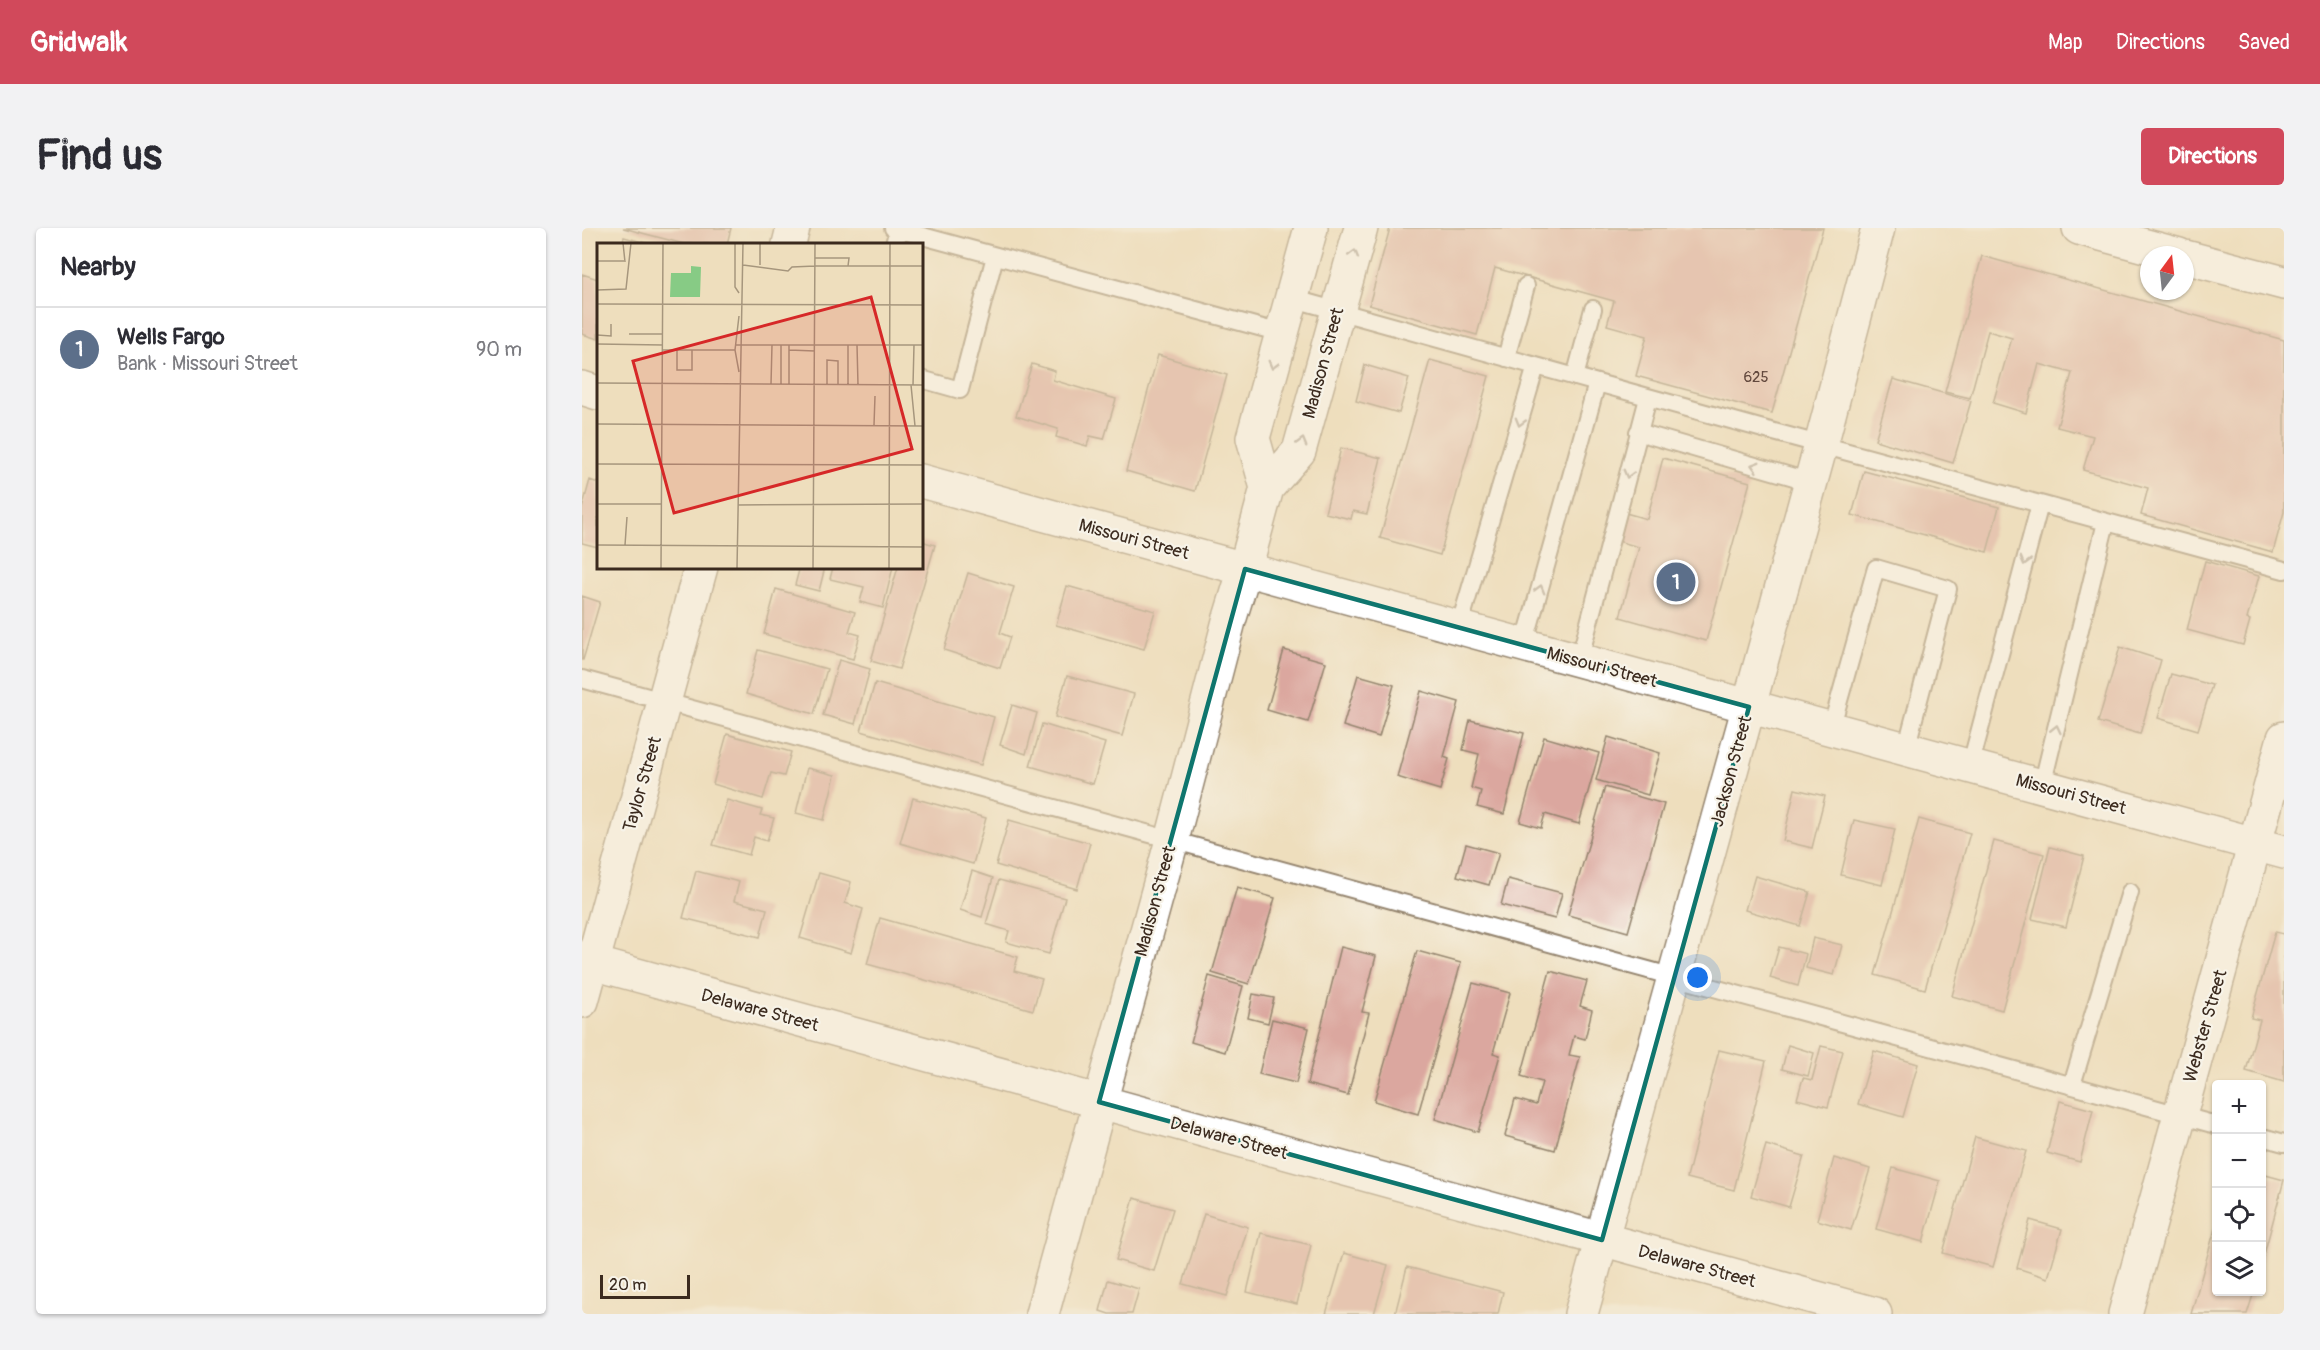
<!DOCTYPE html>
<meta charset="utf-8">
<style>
body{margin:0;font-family:Pangolin,sans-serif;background:#f2f2f3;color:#2b2b33}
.controls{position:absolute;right:18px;bottom:18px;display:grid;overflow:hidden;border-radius:6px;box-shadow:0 2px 4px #0004}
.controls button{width:54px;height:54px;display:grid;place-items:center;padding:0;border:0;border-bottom:2px solid #e1e1e2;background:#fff;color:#2b2b33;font:30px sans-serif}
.compass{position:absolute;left:1558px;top:18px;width:54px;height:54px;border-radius:50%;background:#fff;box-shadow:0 2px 4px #0004;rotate:15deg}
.scale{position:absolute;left:18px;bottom:15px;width:90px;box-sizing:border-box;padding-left:6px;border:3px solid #3b2a1e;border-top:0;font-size:16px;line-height:21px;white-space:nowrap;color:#3b2a1e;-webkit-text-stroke:4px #f7f3e8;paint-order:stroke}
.you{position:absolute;left:1116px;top:750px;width:21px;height:21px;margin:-15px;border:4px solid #fff;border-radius:50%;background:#1a73e8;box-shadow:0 0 0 9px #1a73e833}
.badge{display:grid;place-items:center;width:39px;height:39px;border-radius:50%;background:#d1495b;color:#fff;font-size:20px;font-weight:700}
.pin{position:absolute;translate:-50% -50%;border:3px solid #fff;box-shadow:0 2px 6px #0006}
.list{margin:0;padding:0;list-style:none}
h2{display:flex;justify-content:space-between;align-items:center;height:78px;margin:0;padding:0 24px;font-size:26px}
h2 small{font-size:20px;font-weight:400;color:#7c7c81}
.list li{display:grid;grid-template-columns:39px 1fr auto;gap:18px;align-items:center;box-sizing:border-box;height:84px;padding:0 24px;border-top:2px solid #e1e1e2}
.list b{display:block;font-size:22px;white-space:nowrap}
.list p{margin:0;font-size:20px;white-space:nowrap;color:#7c7c81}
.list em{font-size:20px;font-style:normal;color:#7c7c81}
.icon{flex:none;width:33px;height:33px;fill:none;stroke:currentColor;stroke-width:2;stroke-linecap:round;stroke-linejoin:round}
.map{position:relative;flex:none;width:1702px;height:1086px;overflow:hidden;border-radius:6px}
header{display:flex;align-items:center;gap:36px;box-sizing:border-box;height:84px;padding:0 30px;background:#d1495b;color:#fff}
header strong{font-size:28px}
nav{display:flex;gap:33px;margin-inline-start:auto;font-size:21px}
.intro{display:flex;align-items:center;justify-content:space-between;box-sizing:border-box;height:144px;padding:0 36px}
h1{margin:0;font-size:42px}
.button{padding:15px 27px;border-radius:6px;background:#d1495b;color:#fff;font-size:21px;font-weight:700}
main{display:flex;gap:36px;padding:0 36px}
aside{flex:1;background:#fff;border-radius:6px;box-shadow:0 2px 4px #0004}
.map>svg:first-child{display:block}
</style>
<header>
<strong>Gridwalk</strong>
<nav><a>Map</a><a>Directions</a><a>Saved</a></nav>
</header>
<div class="intro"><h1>Find us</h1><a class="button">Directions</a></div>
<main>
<aside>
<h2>Nearby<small></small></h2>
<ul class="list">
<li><span class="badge" style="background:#5c6f8a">1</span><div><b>Wells Fargo</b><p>Bank · Missouri Street</p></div><em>90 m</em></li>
</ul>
</aside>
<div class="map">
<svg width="1702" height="1086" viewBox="0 0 1702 1086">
<rect width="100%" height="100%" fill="#f7f3e8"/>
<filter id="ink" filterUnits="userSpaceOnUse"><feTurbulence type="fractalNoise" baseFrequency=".0167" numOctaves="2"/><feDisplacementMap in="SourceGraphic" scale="12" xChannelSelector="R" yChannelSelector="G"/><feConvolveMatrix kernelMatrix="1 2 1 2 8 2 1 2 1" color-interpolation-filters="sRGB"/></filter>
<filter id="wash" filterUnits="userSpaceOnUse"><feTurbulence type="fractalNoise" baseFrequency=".008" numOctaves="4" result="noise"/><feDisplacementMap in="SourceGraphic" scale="24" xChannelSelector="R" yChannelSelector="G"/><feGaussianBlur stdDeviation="1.35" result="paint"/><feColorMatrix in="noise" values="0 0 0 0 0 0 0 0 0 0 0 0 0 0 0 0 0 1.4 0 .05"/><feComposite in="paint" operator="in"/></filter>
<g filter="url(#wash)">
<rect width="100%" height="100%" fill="#eedebd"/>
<g id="blocks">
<!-- building -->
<path fill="#dba79f" d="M41,0H149L145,16H102Z
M808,0H1241L1190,185L1054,148L1065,108L1025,97L1032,73L913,40L895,107L787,77Z
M42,9L67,16H40Z
M1400,28L1702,112V284L1691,324L1559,287L1566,260L1501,242L1511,208L1475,199L1490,145L1457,136L1444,185L1411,175L1430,110L1406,103L1388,170L1363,164Z
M0,46L16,51V111L0,106Z
M576,127L645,147L613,263L544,243Z
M848,132L907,148L858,327L798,310Z
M450,136L473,143L471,152L534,171L522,211L508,208L505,218L474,209L476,201L434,188Z
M783,137L827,150L817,185L774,173Z
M1311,151L1389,173L1371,235L1293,212Z
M759,220L799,230L785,286L771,283L769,291L743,285Z
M1081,230L1168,254L1124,413L1038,389L1057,319L1032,312L1040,284L1065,291Z
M1282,243L1417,279L1405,324L1270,287Z
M8,252L16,255V319L0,315V281Z
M339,313L353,317L317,441L289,433L316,339H339Z
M1623,333L1677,348L1665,391L1668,392L1661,417L1605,402Z
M243,339L237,363L213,357L217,342L208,340Z
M251,339H311L301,380L278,374L282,359L248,351Z
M386,345L432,359L418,405L428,409L418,440L362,422Z
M485,358L573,383L562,421L474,397Z
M194,361L273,384L267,404L278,407L271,431L182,406Z
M0,368L18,374L1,432H0Z
M1538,419L1579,432L1558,506L1516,494Z
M176,422L245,441L232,486L164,466Z
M702,422L744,434L726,494L685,482Z
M257,432L288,441L273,496L241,487Z
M1589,446L1630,457L1616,502L1576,490Z
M776,447L812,457L797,509L761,498Z
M485,448L552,466L540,508L473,489Z
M293,455L412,489L399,537L279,503Z
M839,463L877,474L862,529L867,531L858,562L815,549Z
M430,477L455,485L444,526L418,517Z
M888,492L942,505L922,586L895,579L899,563L889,560L897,526L881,522Z
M460,496L523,515L511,556L448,538Z
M145,506L209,524L202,548L189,545L181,571L131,556Z
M962,509L1017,525L997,596L963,586L959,600L938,594Z
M1026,509L1078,525L1066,567L1014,552Z
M225,540L253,547L242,592L214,585Z
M1023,559L1082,576L1046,704L986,687Z
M1213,561L1243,568L1230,620L1201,613Z
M331,570L404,590L391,636L318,615Z
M145,572L180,582L178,587L192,590L185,613L172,609L167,627L131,617Z
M1337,591L1388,605L1343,761L1293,747Z
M427,592L508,615L495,661L414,637Z
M1272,592L1313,601L1300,657L1259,647Z
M1412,613L1462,626L1420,782L1370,768Z
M884,616L917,625L907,657L875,648Z
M1468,619L1502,628L1484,699L1450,691Z
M114,643L157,654L152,673L185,681L178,709L101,690Z
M390,643L411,650L400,689L378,682Z
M237,645L269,654L263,675L281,681L269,725L218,710Z
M1173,648L1228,664L1218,698L1163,682Z
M926,651L980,665L973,691L919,677Z
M417,652L483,670L467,726L424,714L427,703L404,696Z
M655,659L693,670L667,756L630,745Z
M298,690L436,729L432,743L460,751L451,782L285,736Z
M1693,704L1702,706V854L1664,843L1678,792L1669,790Z
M1231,710L1260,717L1252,747L1224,740Z
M759,719L794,728L780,784L787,785L766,867L725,856Z
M1197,719L1224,726L1216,758L1188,750Z
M835,723L879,735L836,886L792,873Z
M968,743L1005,753L998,778L1010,782L1003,811L992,808L987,827L998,829L973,922L923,908L933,871L954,877L960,854L939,848Z
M627,748L661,758L643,824L609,814Z
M891,755L928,765L911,825L918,827L896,904L853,891Z
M671,766L692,770L686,795L666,790Z
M690,791L727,800L714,855L677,846Z
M1206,817L1232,825L1226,848L1200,841Z
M1239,818L1261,823L1246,879L1215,871L1221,850L1230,852Z
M1137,822L1184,833L1152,962L1105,950Z
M1292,823L1336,836L1321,889L1276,876Z
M1478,873L1511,882L1498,934L1465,925Z
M1393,909L1444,923L1411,1039L1361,1025Z
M1184,917L1222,928L1207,979L1169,968Z
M1252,930L1288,941L1269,1002L1235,992Z
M1311,940L1358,953L1341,1014L1294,1001Z
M1680,946L1702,952L1680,1034Z
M552,970L591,981L572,1043L534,1032Z
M622,986L666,999L645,1068L601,1056Z
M1448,992L1480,1001L1466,1050L1435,1040Z
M1634,997V1064H1672L1665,1086H1609Z
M679,1005L729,1017L715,1076L665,1064Z
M762,1025L806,1037L792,1086H744Z
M825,1039L921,1064L916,1086H813Z
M526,1052L557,1061L550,1086H527L518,1083Z"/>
</g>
</g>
<g filter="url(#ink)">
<use href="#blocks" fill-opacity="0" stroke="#94846e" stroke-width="1.5"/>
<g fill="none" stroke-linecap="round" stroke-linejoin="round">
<defs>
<path id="lane" d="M311,0L699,105
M312,16L316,1
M709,70L1192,204L1702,342
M924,130L944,58
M993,149L1011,81
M339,151L378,162L413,28
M1056,204L1229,254
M877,399L954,138
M942,417L1015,155
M997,433L1066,170
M0,451L1634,897
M1249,501L1294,340L1366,361L1324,521
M1388,539L1458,276
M1460,558L1524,294
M1490,857L1548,664
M1680,909L1702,915"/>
<path id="street" d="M207,16L211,0
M0,160L16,165
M339,253L1702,624
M685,260L671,210L729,0
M0,732L1293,1086
M0,773L119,339
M460,1086L590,612L647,393L663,341L685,260L717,223L779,0"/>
<path id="secondary" d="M1497,0L1597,27
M1603,29L1702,55
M999,1086L1239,217L1296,0
M1543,1086L1702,510"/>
</defs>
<!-- lane casing -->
<use href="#lane" stroke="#94846e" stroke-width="20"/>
<!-- street casing -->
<use href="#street" stroke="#94846e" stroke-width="36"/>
<!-- secondary casing -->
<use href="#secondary" stroke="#94846e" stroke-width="36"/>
<!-- lane -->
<use href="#lane" stroke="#fff" stroke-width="16"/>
<!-- street -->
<use href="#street" stroke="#fff" stroke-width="33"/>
<!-- secondary -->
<use href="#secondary" stroke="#fff" stroke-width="33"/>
</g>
<!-- one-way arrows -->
<defs><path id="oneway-chevron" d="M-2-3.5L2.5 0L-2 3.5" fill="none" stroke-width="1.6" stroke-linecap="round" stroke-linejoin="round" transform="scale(1.5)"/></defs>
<g stroke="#a79f9a">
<use href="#oneway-chevron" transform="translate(772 26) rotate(-74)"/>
<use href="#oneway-chevron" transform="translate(691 137) rotate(105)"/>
<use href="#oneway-chevron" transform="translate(938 194) rotate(106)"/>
<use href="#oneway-chevron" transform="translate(720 214) rotate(-74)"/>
<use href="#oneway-chevron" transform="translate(1173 238) rotate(-164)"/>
<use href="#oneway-chevron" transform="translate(1046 246) rotate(105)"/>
<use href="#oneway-chevron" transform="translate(1443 333) rotate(105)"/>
<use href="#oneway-chevron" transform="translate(958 361) rotate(-74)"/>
<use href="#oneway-chevron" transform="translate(1474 501) rotate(-77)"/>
</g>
</g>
<!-- marked area -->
<path d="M0 0H1702V1086H0ZM663,341L1167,479L1020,1012L517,874Z" fill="#eedebd" fill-opacity=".55" fill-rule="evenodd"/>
<path fill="none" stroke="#0f766e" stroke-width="4.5" stroke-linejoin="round" d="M663,341L1167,479L1020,1012L517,874Z"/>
<g text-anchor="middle" stroke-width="4.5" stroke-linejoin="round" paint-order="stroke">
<!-- number labels -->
<g font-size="15" fill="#63493e">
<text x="1174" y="154">625</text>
</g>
<!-- street labels -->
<g font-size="18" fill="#3b2a1e" stroke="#f7f3e8">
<text transform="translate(741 135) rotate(-75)" y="6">Madison Street</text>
<text transform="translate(552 311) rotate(15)" y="6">Missouri Street</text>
<text transform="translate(1020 439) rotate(15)" y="6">Missouri Street</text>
<text transform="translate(1149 543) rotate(-75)" y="6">Jackson Street</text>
<text transform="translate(60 556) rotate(-74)" y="6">Taylor Street</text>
<text transform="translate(1489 566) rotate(15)" y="6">Missouri Street</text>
<text transform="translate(573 673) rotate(-75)" y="6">Madison Street</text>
<text transform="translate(178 782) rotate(15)" y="6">Delaware Street</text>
<text transform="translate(1623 798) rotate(-74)" y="6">Webster Street</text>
<text transform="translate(647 910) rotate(15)" y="6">Delaware Street</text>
<text transform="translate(1115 1038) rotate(15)" y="6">Delaware Street</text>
</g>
</g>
<!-- overview -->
<g transform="translate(15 15)">
<rect width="326" height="326" fill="#eedebd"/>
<path d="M94,23L104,24L103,54H73L74,30H94Z" fill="#87cb85"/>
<path fill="none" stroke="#a6967d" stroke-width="1.5" d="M26,0L28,19M138,0V44L142,50M218,15H252L251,23M0,18H27M146,22L191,28L195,24L218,23H326M163,22V0M0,47L29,46L34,0M0,61L326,62M32,91H66M0,92L14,93V81M0,101L66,102M138,102H326M192,102V142M251,102V142M260,102L261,142M66,107H138M80,107V127H95V107M192,107L218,108M142,129L138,107L142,73M0,140L326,142M174,141L175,102M184,141V102M230,142V117L241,118V142M314,142L318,183M316,142L317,102M0,181L326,183M277,182L278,153M0,221L326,222M0,261H65M141,262L326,261M0,302L326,304M28,302L30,274M64,325L66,0M140,325L146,0M216,325L218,0M292,325L293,0"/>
<path fill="#d62828" fill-opacity="0.15" stroke="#d62828" stroke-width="3" d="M274,54L315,206L77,270L36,118Z"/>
<rect width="326" height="326" fill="none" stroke="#3b2a1e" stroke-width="3"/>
</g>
</svg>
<div class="controls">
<button>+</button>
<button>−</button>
<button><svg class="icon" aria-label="locate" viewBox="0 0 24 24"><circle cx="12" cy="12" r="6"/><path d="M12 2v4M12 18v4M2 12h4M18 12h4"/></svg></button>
<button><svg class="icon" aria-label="layers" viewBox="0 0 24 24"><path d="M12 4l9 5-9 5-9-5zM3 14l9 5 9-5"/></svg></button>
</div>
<svg class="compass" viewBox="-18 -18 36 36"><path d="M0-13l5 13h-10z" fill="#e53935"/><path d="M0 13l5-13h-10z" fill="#7c7c81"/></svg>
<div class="scale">20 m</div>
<div class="you"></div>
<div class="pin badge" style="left:1094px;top:354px;background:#5c6f8a">1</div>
</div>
</main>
